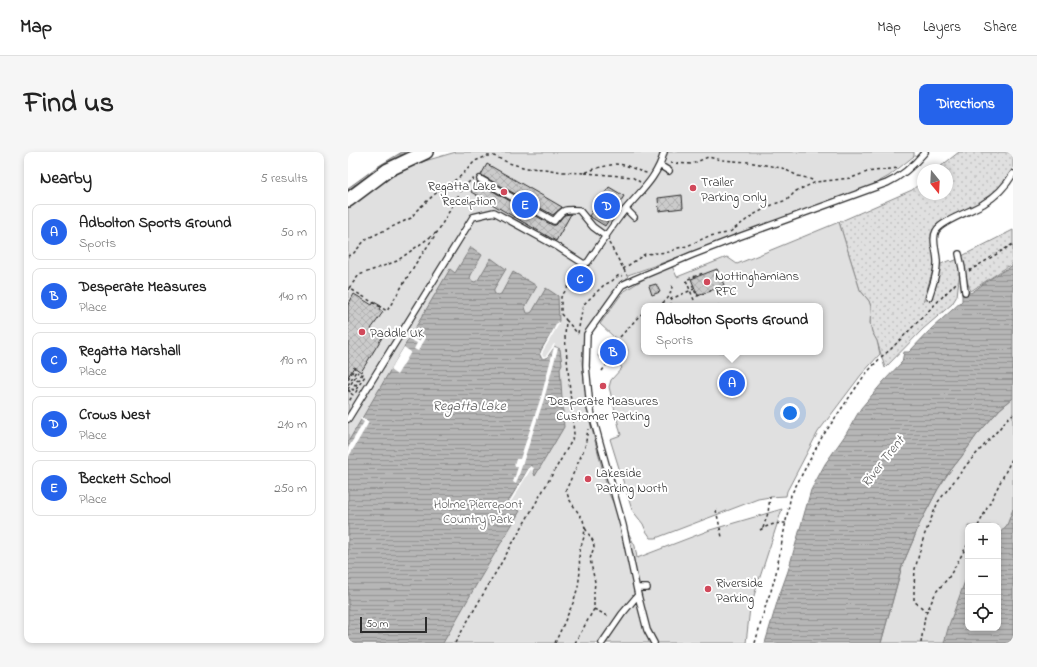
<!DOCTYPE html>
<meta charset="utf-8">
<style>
body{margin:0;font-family:"Indie Flower",sans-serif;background:#f6f6f6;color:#222}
.controls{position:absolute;right:12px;bottom:12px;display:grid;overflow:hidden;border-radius:8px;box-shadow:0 2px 6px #0003}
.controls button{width:36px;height:36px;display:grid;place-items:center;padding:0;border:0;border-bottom:1px solid #e0e0e0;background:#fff;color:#222;font:20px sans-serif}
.compass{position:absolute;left:569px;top:12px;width:36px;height:36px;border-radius:50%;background:#fff;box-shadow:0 2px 6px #0003;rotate:162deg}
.scale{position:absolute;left:12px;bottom:10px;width:67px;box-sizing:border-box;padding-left:4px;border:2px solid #2b2b2b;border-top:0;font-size:11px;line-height:14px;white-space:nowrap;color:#2b2b2b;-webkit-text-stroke:3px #fff;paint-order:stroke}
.you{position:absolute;left:442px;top:261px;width:14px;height:14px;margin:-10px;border:3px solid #fff;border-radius:50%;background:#1a73e8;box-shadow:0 0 0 6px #1a73e833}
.badge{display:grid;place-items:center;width:26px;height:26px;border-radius:50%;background:#2563eb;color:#fff;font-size:13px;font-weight:700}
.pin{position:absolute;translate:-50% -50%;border:2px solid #fff;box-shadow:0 1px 4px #0006}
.popup{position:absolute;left:293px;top:151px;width:182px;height:52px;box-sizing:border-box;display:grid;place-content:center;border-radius:8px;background:#fff;filter:drop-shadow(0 1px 3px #0005);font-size:13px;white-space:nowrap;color:#767676}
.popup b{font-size:15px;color:#222}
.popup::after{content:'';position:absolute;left:50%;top:100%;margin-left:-8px;border:8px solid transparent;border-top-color:#fff}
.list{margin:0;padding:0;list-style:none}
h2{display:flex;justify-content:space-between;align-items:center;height:52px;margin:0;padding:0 16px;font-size:17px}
h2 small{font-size:13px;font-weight:400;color:#767676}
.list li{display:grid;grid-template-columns:26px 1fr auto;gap:12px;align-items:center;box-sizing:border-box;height:56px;margin:0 8px 8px;padding:0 8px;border:1px solid #e0e0e0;border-radius:8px}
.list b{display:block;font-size:15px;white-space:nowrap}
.list p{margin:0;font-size:13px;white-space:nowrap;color:#767676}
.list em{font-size:13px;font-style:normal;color:#767676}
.icon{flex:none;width:22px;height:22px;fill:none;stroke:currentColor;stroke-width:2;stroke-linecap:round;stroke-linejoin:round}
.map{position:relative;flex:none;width:665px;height:491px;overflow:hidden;border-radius:8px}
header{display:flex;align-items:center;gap:24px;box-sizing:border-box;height:56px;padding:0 20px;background:#fff;border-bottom:1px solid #e0e0e0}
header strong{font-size:19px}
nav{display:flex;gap:22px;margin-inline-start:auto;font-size:14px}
.intro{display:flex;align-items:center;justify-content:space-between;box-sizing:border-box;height:96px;padding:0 24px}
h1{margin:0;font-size:28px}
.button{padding:10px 18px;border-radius:8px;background:#2563eb;color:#fff;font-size:14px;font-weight:700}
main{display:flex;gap:24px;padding:0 24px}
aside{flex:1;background:#fff;border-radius:8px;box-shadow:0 2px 6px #0003}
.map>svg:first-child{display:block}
</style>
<header>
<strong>Map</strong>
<nav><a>Map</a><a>Layers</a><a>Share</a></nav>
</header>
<div class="intro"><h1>Find us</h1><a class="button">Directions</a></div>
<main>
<aside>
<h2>Nearby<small>5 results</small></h2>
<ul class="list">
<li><span class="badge">A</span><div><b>Adbolton Sports Ground</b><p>Sports</p></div><em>50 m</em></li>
<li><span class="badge">B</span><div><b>Desperate Measures</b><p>Place</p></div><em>140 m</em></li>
<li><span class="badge">C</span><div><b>Regatta Marshall</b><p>Place</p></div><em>190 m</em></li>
<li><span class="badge">D</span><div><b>Crows Nest</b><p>Place</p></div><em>210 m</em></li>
<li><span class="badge">E</span><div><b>Beckett School</b><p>Place</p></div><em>250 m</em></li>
</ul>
</aside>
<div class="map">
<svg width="665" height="491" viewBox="0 0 665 491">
<defs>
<pattern id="grass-dots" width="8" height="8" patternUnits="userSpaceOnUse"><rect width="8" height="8" fill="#e0e0e0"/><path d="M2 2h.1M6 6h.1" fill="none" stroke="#c0c0c0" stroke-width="1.8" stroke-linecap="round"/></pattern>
<pattern id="water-rules" width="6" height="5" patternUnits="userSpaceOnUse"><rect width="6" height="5" fill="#b6b6b6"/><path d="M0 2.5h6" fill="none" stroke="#949494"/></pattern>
<pattern id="building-cross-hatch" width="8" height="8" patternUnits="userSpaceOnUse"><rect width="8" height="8" fill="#cbcbcb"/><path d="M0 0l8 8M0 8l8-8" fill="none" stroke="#aeaeae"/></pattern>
</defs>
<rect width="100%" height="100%" fill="#fff"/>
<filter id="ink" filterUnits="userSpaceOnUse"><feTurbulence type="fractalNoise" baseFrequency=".025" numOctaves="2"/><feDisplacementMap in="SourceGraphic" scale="8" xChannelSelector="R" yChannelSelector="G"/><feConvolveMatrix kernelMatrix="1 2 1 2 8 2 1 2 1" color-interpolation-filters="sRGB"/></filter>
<g filter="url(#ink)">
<!-- grass -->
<path fill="url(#grass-dots)" stroke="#868686" d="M611,0H665V16L659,28L649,39L634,51L587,76V111L575,151L585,141L591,113L602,108L603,110L610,107L612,119L609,144L604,152L575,177L537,216L529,189L524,180L522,171L523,155L521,149L512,138L491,70L564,38L575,29V42H599V18H588Z
M665,78V111L623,139C618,130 617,115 614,104Z"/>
<!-- green -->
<path fill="#e0e0e0" stroke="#868686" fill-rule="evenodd" d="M108,0H566V4L541,24L521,35L390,82L317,110L280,123L278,129L269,136L236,185L234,211L241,266L261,342L287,394L289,406L362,378L434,357L402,456L398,491H0V54L49,17Z
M491,70L512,138L521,149L523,155L522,171L524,180L529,189L532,202L513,223L470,280L439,339L438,344L422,345L410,347L308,386H303L298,379L295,372L284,358L262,287L273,283L261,235L263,228L274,216L269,208L280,198L252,172L275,140L302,123L324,114L329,125L379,105L389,112ZM296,154H472V200H296Z
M665,246V491H533L554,414L566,386L571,373L590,337L599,323L614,304L628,284L652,257ZM620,374H650V476H620Z"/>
<!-- water -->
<path fill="url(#water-rules)" stroke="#7e7e7e" d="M54,0H60L34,15L13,29L0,38V36L29,15Z
M123,95L134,103L123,123L122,126L124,129L127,130L130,128L143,106L158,117L146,137V140L147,142L150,143L153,142L165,120L189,134L177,155L179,161H182L184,160L198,136L210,144L211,169L193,198L192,203L193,206H199L206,194L212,197L214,212L212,216L216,275L187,324L183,313L158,353L172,359L127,435L95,491H0V290L102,117L107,121Z
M665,113V246L652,257L628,284L614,304L599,323L590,337L571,373L566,386L554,414L533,491H417L430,447L440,419L463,338L477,312L498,282L513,256L536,229L554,210L556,200H561L583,177L614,149V141L620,139L623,141L642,127Z
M665,357V491H596L601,473L620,421V476H650V383L659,373Z"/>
<!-- pier -->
<path fill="#fff" d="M210,169L211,172L195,199L194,203L195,204H198L206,192H207L206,195L210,196L196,247L168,332L165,330L170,315L166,314L168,307H172L193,245L206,195L199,205L195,206L192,202L193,200Z
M61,183L71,189L74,184L78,186L70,199L66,197L69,191L59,186Z
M56,195L63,200L49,223L42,218Z
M13,265L21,270L0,306V296L16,270L12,267Z
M182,314L186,316L184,320L183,317L161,353L163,354L160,352Z"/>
<!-- building -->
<path fill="url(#building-cross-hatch)" stroke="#2b2b2b" d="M139,12L202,48L214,55L205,63L133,23Z
M129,30L204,73H208L216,63L223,62L208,89L123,40Z
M261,35L276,44L257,74L241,64Z
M334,43L335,56L311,59L310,46Z
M369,117L376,133L350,144L343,127Z
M308,132L312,140L304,143L301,134Z
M6,142L24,153L26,150L33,154L31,157L35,160L23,177L35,184L13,220L6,215L0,225V153Z
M268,188L277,197L262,213L252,203Z"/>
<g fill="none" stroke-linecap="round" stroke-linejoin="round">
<defs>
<path id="service" d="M311,14H313L321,19
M132,27L206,69C215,57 216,57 231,58L245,75L256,83L258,85
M278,57L286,65
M611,102L614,116L617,140
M581,145C584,135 589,123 589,112C590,102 583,88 588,79C593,69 624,59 635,52C647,45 658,34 665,22
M0,267L125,65L146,60L208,94L236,112L240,110C251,94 261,79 272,64C289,42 309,28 316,0
M289,436H299
M254,491L274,462L290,443
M306,491L299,478L290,443L275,373L245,266L242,256L238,214L239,182L274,133L287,127L344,103L393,84L539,31C555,24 566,13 577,0"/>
<path id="tertiary" d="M0,48L40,18L78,0"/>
</defs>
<!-- service casing -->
<use href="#service" stroke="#2b2b2b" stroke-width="8"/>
<!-- tertiary casing -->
<use href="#tertiary" stroke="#2b2b2b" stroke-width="16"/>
<!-- path -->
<path stroke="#2b2b2b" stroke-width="1.5" stroke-dasharray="3 3" stroke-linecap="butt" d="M322,11L344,12L360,5L374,8L400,10L434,16L450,24L459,26L467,29
M237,21L284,25L292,30
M382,80L405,63L426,52L439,48L448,39L468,30L503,26L519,20L550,16
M261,91L279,123
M0,104L5,102L18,87L63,66L69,58L87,42L114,23L127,9L139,4H146L161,11L178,16L196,17L215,20L236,21L249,16L267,12L277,13L294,20L299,21
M275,117L297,102L321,100L330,96L339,94L361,84L379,81
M621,119L665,92
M344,133L349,144L373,135
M1,136L11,123L49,109L89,80
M0,138L1,136L39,159L68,111L90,79L114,37L123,28L126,27
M346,148L338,128L355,121
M0,151H1
M309,154C322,148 322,143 325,131
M323,154V147L346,137
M218,168L230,182
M230,181L235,153L256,133L264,129L271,123L275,124
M272,185L292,163L296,161
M254,219L259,212L250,203L263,191L264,192
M0,227L7,216
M0,233L8,219L10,220
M0,237L10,220
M0,238L4,241
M9,238L8,240L7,239L17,224L15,222L5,238L4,237L13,222L11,220
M368,358L374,385
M630,374L665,305
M415,376L420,361L422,345
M412,378C420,373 429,371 438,371
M246,457L262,465
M579,460L566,449V436L567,417L576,384L590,350L620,311L651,277L660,266L665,262
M107,491L223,290L226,282L217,185L218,168L213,162V145L232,118
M207,491L225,451L230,435L232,420L231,401L236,385L237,376L235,368L221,347L218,338L237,295L240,277
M227,491L246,457V441L247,430L242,407L246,395L245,389L237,376
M407,491L419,449L423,439L428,421L443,343L474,285L516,224L533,205L542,198L609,130
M573,491L577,464L588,440L601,425L620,392"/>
<!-- service -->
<use href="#service" stroke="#fff" stroke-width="5.5"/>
<!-- tertiary -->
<use href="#tertiary" stroke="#fff" stroke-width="13"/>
<!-- path-bridge -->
<path stroke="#2b2b2b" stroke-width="1.5" stroke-dasharray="3 3" stroke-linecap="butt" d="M0,238H1L0,239L5,243L0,251"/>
</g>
</g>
<!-- markers -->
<g fill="#d1495b" stroke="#fff" stroke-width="1.5">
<circle cx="345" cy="36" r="4"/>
<circle cx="156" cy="40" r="4"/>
<circle cx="359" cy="130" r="4"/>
<circle cx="14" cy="180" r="4"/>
<circle cx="255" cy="234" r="4"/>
<circle cx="240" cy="327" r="4"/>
<circle cx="360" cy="437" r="4"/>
</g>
<g text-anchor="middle" stroke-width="4" stroke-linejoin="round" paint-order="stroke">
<!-- poi labels -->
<g font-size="13" fill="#2b2b2b" stroke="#fff" text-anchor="start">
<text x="353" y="34">Trailer<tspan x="353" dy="15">Parking Only</tspan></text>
<text x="148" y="38" text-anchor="end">Regatta Lake<tspan x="148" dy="15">Receiption</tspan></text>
<text x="367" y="128">Nottinghamians<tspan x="367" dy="15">RFC</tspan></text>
<text x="22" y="185">Paddle UK</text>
<text x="255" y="253" text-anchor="middle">Desperate Measures<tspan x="255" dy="15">Customer Parking</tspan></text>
<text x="248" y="325">Lakeside<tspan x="248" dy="15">Parking North</tspan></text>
<text x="368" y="435">Riverside<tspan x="368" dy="15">Parking</tspan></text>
</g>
<!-- park labels -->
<g font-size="13" fill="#585858" stroke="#fff">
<text x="130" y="356">Holme Pierrepont<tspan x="130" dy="15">Country Park</tspan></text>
</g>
<!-- water labels -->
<g font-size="14" font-style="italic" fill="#5c5c5c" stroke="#fff">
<text x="121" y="258">Regatta Lake</text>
<text transform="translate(534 309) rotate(-52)" y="5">River Trent</text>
</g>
</g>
</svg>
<div class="controls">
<button>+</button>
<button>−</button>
<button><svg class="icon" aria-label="locate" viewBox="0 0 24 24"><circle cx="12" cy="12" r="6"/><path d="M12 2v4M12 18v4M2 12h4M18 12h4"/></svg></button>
</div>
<svg class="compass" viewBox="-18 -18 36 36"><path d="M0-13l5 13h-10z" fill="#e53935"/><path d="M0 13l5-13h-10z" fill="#767676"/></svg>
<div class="scale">50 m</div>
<div class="you"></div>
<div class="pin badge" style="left:384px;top:231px">A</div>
<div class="popup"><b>Adbolton Sports Ground</b>Sports</div>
<div class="pin badge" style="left:265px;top:200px">B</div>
<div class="pin badge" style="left:232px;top:127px">C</div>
<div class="pin badge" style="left:259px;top:54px">D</div>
<div class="pin badge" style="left:177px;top:53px">E</div>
</div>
</main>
